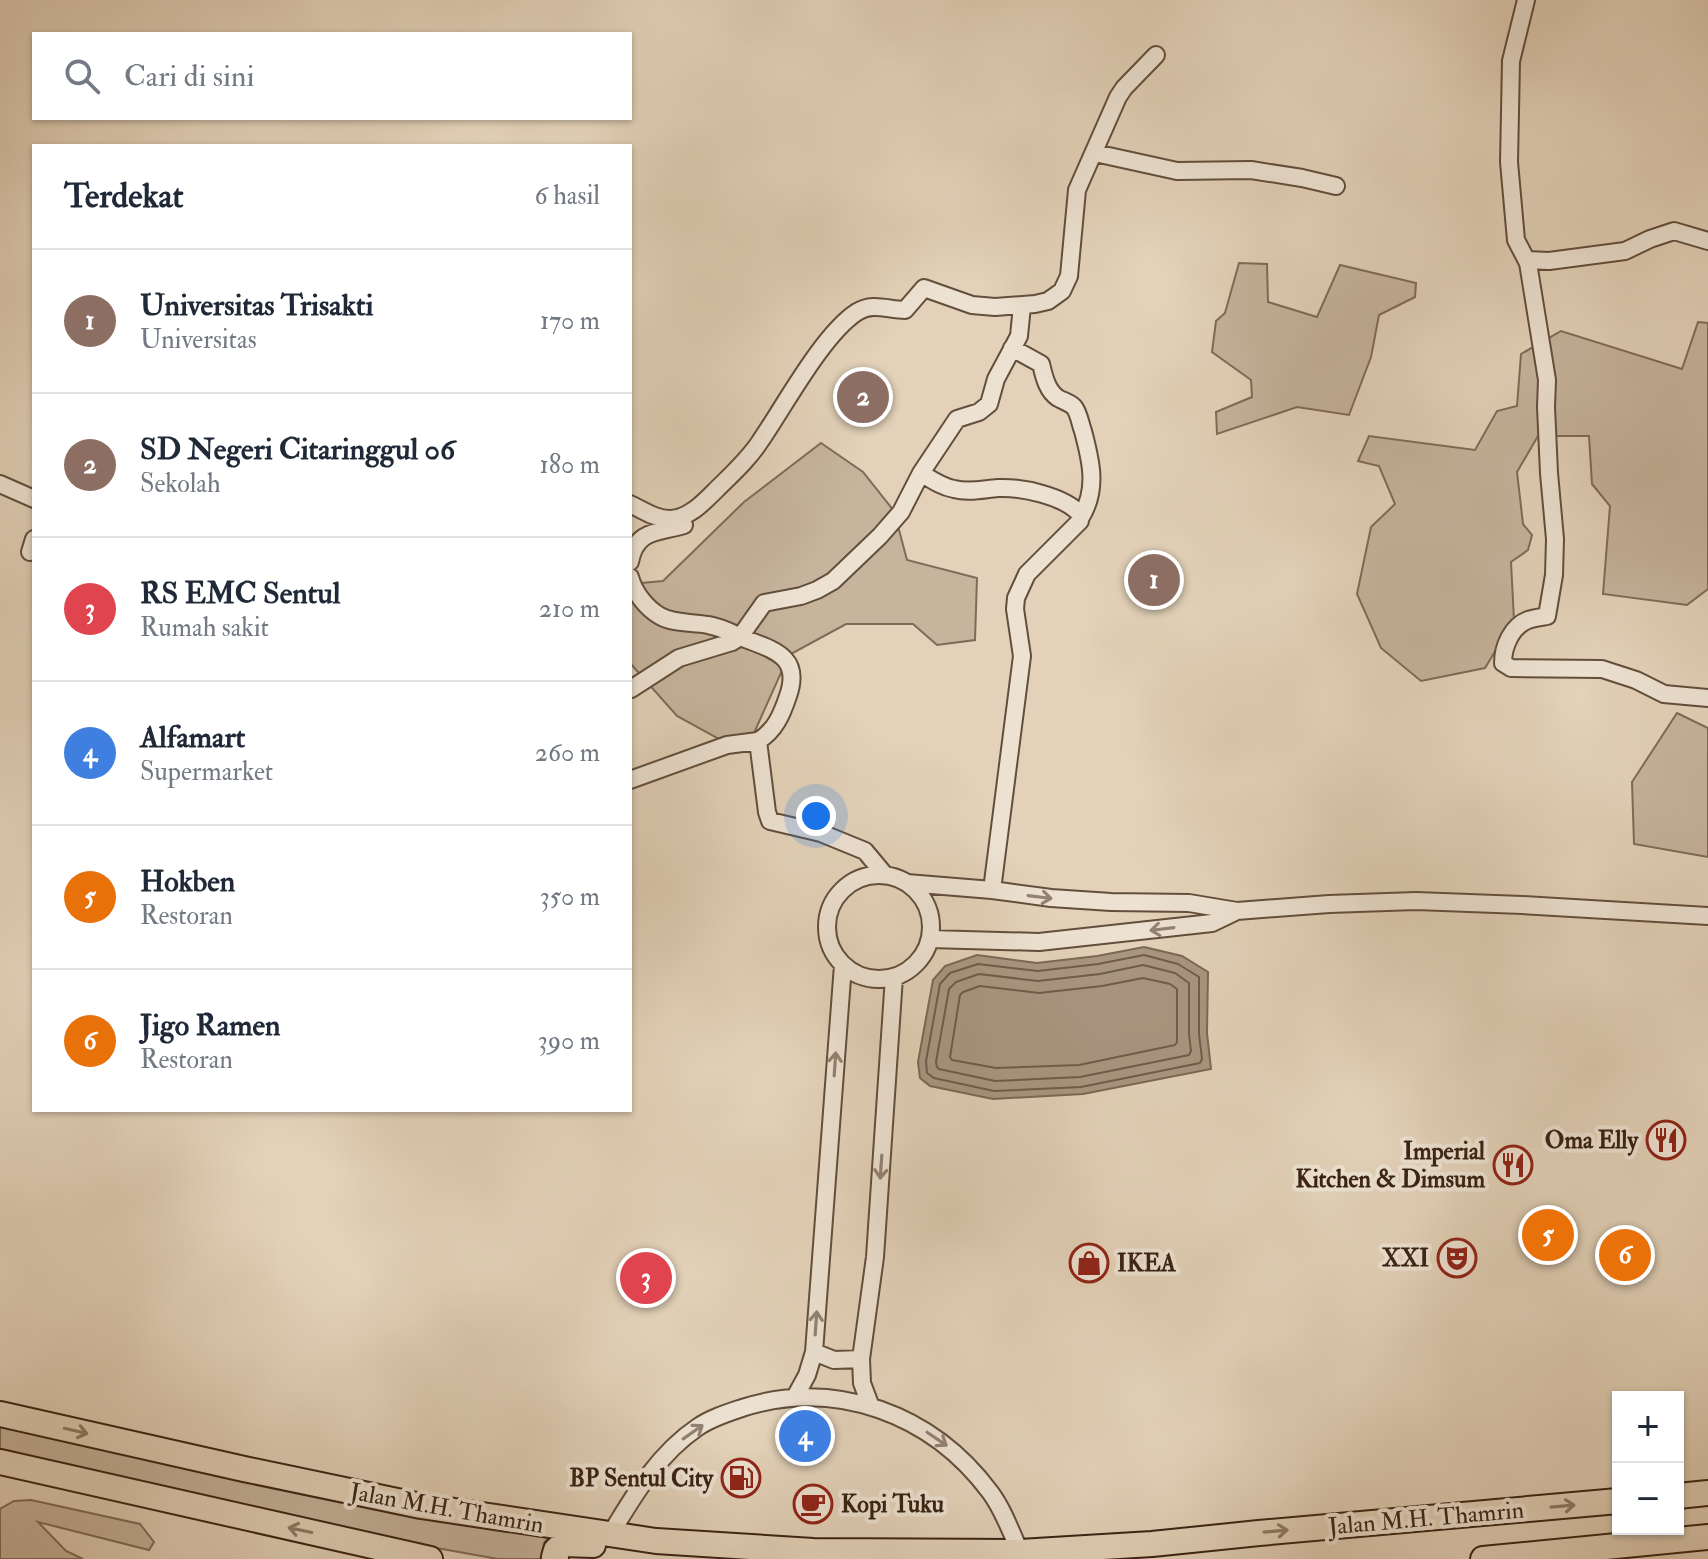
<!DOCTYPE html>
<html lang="id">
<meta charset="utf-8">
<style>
body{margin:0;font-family:"IM FELL Double Pica",serif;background:#f2f2f3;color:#1f2937}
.controls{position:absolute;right:24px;bottom:24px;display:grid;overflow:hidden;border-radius:0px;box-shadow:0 2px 6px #0004}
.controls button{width:72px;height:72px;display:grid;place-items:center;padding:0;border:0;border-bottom:2px solid #e0e1e3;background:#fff;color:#1f2937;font:40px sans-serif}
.you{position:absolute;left:816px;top:816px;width:28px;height:28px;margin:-20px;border:6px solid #fff;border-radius:50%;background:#1a73e8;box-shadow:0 0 0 12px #1a73e833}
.badge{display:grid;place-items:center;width:52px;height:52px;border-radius:50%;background:#7c3aed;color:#fff;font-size:26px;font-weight:700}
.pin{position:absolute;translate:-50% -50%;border:4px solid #fff;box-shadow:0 2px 8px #0006}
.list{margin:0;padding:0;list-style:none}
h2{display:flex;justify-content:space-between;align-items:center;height:104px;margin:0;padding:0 32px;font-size:34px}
h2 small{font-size:26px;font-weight:400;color:#747a83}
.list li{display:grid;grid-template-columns:52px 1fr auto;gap:24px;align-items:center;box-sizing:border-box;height:144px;padding:0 32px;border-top:2px solid #e0e1e3}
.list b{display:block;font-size:30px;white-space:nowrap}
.list p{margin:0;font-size:26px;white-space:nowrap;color:#747a83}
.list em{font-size:26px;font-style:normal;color:#747a83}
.icon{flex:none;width:44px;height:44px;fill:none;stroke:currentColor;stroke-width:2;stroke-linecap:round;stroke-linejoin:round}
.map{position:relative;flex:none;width:1708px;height:1559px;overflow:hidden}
.search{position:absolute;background:#fff;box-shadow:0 2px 6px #0004;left:32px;top:32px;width:600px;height:88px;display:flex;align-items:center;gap:20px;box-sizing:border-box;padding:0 28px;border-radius:0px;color:#747a83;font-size:30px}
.panel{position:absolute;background:#fff;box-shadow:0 2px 6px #0004;left:32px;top:144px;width:600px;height:968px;border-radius:0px}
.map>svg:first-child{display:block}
</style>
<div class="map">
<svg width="1708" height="1559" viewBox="0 0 1708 1559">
<rect width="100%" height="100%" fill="#e3d2b9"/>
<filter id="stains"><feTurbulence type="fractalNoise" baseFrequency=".0025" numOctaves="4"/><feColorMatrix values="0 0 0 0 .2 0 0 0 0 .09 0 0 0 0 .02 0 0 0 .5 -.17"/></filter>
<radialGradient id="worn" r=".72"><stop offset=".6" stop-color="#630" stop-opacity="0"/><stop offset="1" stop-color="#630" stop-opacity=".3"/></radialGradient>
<!-- green -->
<path fill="#c6b49d" stroke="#7f6b58" stroke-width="2" d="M1239,263L1267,264L1268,302L1317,317L1340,265L1416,283L1415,297L1379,315L1371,357L1349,415L1297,407L1217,434L1216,412L1252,397L1251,380L1212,352L1216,321L1225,313Z
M1698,322L1708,323V589L1687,605L1603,594L1610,506L1592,484L1589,436H1538L1517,472L1523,524L1532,535L1528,550L1511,562L1514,620L1485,668L1421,681L1381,648L1357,594L1371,527L1395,504L1379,466L1358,461L1369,436L1475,450L1497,411L1517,406L1521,354L1561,331L1682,369Z
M821,443L863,472L894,511L907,560L977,578L975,640L937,645L913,624H846L789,655L754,733L726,743L677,716L630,663V584L663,581L744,502Z
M1677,713L1708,728V857L1634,844L1632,782Z
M0,1422L550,1536L544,1543L542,1555L546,1559H498L314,1526L0,1452Z
M31,1500L140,1524L154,1542L149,1550L38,1522L66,1551L83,1559H0V1509L14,1501Z"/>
<!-- water -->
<path fill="#a99681" stroke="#7c6855" stroke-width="2" d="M1144,947L1182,956L1208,972L1207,1033L1211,1069L1083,1094L993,1099L930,1086L920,1078L918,1062L933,980L945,966L977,955L1037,963L1097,956Z"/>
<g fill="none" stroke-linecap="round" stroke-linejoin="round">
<!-- shore -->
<path stroke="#705c4a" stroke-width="2" d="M1144,955L1178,964L1199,977V1034L1202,1059L1200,1063L1081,1087L994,1091L934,1078L927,1073L926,1061L940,984L950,973L978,964L1038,971L1098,964Z
M1143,965L1175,973L1189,983V1034L1191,1051L1189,1055L1080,1077L995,1081L939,1069L937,1067L936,1062L949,989L956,982L979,974L1038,981L1100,974Z
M1143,978L1170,984L1177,989V1042L1175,1045L1079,1065L996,1068L952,1060L950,1057L960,995L963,992L980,986L1039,993L1102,986Z"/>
<defs>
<path id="street" d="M1526,0L1511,61L1509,162L1516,240L1528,263L1547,380L1546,407L1549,473L1555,539L1554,575L1547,616C1541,617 1533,618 1528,620C1512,626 1503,646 1503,663L1511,668L1602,669L1636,680L1664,694L1708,698
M1095,153L1177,171L1251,170L1302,178L1336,186
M1527,260L1549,261L1625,251L1650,239L1674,231L1708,241
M1012,348L1041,364C1044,376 1047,391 1058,398C1063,401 1069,402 1074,407C1079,413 1080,423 1083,431C1091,461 1098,489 1081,517
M921,473C932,480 942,487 954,489C969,493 984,489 998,488C1022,487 1064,496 1080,514V521L1027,574L1016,598L1015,609L1022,656L992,890
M0,484L34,499
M630,504C643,510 655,519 670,519C688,519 704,502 716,490C732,474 749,459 761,440C785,405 823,334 857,312C873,302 888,310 905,310L924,288L972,305L995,307L1035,304L1048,301L1062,291L1069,276L1077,190L1118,97L1124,88L1156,55
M30,552L34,539
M630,562C636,529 658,533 684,525
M630,577C634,592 646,608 660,616C674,624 692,622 708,625C721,627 732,633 743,638C773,650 802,656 788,696C782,714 775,731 758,741L767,812L770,821L821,833L865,851L885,875
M631,689L679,658L732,642L740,637L764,603L801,596L817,590L833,581L880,536L901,512L921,473L957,419L979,412L989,404L996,379L1019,336L1022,306
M630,780L727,745L758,741
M827 927a52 52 0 1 1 104 0a52 52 0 1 1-104 0Z
M907,883L992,890L1051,898L1111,902L1189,903L1237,911L1329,904L1416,901L1522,905L1708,916
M930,939L1039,942L1212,923L1237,911
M814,1352L834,1360L861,1359
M795,1397L807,1375L814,1352L843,965
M871,1407L862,1383L861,1359L875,1257L894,977
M610,1535C634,1495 658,1454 698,1427C711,1418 727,1413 742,1408C836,1378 932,1414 990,1492C1003,1509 1011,1532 1020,1552"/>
<path id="primary" d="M0,1414L244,1469L421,1506L656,1541L813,1551L1020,1552L1152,1544L1259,1533L1618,1501
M0,1462L430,1559
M1678,1496L1708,1493
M556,1559L554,1557L556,1550L563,1544L593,1545
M1483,1559L1708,1537"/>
</defs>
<!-- street casing -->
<use href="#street" stroke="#634e3c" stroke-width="20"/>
<!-- primary casing -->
<use href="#primary" stroke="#382213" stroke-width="28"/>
<!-- street -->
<use href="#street" stroke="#ede2d2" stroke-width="16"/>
<!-- primary -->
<use href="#primary" stroke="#e3d2b9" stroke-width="24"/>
</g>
<!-- one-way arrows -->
<defs><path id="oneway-shaft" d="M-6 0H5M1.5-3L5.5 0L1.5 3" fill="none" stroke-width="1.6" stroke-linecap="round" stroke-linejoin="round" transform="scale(2)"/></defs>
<g stroke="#928272">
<use href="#oneway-shaft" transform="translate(1040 897) rotate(7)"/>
<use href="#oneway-shaft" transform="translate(1162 929) rotate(173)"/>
<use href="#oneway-shaft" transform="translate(835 1064) rotate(-86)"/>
<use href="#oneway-shaft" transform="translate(881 1167) rotate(94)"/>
<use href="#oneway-shaft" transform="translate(816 1323) rotate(-86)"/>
<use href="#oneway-shaft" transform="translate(693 1432) rotate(-35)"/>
<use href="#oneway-shaft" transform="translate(937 1439) rotate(34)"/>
</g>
<g stroke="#8e7a66">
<use href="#oneway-shaft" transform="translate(76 1431) rotate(13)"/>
<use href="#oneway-shaft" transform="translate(1563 1506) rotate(-5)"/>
<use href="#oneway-shaft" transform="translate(300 1530) rotate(-168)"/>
<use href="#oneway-shaft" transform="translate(1276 1531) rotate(-5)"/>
</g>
<!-- icons -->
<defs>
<symbol id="restaurant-ring" viewBox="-11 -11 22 22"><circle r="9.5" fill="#ede2d2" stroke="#8f2418" stroke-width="1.5"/><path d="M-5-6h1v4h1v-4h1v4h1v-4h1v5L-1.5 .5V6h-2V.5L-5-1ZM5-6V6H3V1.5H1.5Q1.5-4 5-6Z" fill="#8f2418"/></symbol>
<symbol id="theatre-ring" viewBox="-11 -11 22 22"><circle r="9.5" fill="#ede2d2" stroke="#8f2418" stroke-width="1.5"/><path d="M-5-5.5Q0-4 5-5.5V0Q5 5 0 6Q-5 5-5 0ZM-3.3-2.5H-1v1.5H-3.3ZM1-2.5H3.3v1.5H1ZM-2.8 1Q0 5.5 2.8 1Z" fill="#8f2418"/></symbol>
<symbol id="shop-ring" viewBox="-11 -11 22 22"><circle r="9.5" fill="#ede2d2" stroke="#8f2418" stroke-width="1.5"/><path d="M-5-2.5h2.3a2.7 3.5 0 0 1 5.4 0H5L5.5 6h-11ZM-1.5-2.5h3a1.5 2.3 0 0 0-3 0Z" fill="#8f2418"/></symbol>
<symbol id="fuel-ring" viewBox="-11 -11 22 22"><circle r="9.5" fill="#ede2d2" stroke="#8f2418" stroke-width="1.5"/><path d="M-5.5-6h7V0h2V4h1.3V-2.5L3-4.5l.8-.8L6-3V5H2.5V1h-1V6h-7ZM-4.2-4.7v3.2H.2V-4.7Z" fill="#8f2418"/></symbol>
<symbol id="cafe-ring" viewBox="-11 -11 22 22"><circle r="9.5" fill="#ede2d2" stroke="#8f2418" stroke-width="1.5"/><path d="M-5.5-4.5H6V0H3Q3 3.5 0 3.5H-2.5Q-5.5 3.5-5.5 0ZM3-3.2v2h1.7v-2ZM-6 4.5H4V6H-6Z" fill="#8f2418"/></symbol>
</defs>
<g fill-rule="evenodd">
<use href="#restaurant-ring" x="1644" y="1118" width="44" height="44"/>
<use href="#restaurant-ring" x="1491" y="1143" width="44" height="44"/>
<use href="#theatre-ring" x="1435" y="1236" width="44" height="44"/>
<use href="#shop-ring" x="1067" y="1241" width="44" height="44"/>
<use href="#fuel-ring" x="719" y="1456" width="44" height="44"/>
<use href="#cafe-ring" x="791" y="1482" width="44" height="44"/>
</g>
<g text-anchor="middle" stroke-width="8" stroke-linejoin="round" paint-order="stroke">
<!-- poi labels -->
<g font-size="24" font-weight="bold" fill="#382213" stroke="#ede2d2" text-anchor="end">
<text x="1638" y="1148">Oma Elly</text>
<text x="1485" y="1159">Imperial<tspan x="1485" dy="28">Kitchen &amp; Dimsum</tspan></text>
<text x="1429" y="1266">XXI</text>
<text x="1117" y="1271" text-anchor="start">IKEA</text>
<text x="713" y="1486">BP Sentul City</text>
<text x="841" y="1512" text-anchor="start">Kopi Tuku</text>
</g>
<!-- street labels -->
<g font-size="24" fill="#382213" stroke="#ede2d2">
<text transform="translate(447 1508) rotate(10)" y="8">Jalan M.H. Thamrin</text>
<text transform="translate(1426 1518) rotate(-5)" y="8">Jalan M.H. Thamrin</text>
</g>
</g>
<rect width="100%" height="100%" filter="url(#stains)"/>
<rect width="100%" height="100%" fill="url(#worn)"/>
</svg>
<div class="controls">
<button>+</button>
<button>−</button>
</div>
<div class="you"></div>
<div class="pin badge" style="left:1154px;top:580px;background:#8d6e63">1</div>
<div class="pin badge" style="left:863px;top:397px;background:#8d6e63">2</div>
<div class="pin badge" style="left:646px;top:1278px;background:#e0444e">3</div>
<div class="pin badge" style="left:805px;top:1436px;background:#3f7fe0">4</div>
<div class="pin badge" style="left:1548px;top:1235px;background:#e8710a">5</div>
<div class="pin badge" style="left:1625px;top:1255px;background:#e8710a">6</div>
<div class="search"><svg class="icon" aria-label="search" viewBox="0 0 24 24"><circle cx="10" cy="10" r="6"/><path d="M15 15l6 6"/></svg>Cari di sini</div>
<section class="panel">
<h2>Terdekat<small>6 hasil</small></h2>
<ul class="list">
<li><span class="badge" style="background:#8d6e63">1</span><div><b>Universitas Trisakti</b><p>Universitas</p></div><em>170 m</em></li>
<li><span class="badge" style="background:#8d6e63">2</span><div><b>SD Negeri Citaringgul 06</b><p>Sekolah</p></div><em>180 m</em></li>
<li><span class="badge" style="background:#e0444e">3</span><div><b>RS EMC Sentul</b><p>Rumah sakit</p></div><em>210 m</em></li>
<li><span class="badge" style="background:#3f7fe0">4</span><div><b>Alfamart</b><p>Supermarket</p></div><em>260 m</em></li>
<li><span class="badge" style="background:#e8710a">5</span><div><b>Hokben</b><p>Restoran</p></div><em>350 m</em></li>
<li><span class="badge" style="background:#e8710a">6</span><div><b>Jigo Ramen</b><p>Restoran</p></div><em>390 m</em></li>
</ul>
</section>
</div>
